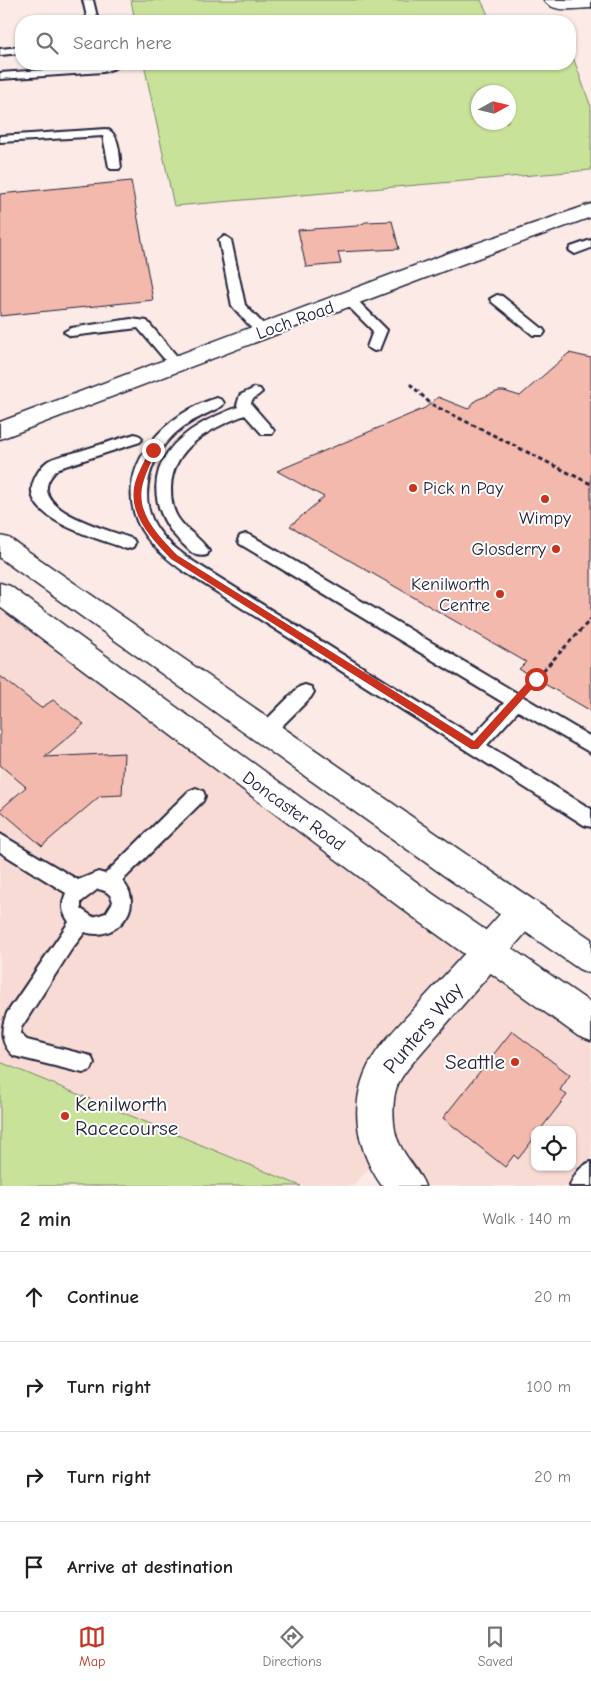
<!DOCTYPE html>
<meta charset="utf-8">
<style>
body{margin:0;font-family:"Comic Neue",sans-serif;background:#f6f6f6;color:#202124}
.controls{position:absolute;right:15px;bottom:15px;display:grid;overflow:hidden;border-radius:10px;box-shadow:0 1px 4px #0004}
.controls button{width:45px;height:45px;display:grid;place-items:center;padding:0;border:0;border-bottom:1px solid #e0e0e0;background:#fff;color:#202124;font:25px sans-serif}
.compass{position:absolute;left:471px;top:85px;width:45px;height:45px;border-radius:50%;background:#fff;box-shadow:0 1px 4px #0004;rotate:82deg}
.stop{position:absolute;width:15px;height:15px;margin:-11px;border:4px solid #c8321e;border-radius:50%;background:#fff}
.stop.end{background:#c8321e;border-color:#fff;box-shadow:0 1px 5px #0008}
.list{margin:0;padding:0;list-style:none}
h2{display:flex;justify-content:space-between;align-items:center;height:65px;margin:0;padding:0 20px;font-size:21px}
h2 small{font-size:16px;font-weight:400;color:#757577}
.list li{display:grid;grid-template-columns:32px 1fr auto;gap:15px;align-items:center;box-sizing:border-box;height:90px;padding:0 20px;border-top:1px solid #e0e0e0}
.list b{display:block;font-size:19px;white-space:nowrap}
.list em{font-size:16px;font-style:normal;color:#757577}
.icon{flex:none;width:28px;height:28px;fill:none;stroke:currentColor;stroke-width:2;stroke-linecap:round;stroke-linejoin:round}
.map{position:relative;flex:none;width:591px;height:1186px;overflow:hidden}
.search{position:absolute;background:#fff;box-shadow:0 1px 4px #0004;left:15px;right:15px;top:15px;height:55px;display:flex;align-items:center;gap:12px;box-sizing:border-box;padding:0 18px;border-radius:20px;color:#757577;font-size:19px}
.sheet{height:425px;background:#fff}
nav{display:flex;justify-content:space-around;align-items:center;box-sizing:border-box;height:70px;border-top:1px solid #e0e0e0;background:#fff;font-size:14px;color:#757577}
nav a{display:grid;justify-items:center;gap:2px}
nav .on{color:#c8321e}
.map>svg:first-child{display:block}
</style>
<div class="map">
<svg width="591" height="1186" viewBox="0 0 591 1186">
<rect width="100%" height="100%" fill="#fbeae6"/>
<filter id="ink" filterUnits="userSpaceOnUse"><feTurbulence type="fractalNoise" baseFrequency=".02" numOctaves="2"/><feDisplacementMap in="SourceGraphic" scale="10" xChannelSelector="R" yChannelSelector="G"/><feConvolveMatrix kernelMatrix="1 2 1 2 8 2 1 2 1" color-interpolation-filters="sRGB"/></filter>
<g filter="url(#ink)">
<!-- built -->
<path fill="#f9dbd5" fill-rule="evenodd" d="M0,593L591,1024V1186H406L383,1154L353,1186H301L0,1062ZM535,1130H572V1167H535Z"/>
<!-- green -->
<path fill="#c8e399" stroke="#75826a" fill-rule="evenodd" d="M131,0H481L491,21H135Z
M570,49L591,107V170L174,206L144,64H570ZM508,92V122H478V92Z
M0,1062L301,1186H0Z"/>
<!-- building -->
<path fill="#f3b9ad" stroke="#22223b" d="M131,181L153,300L0,316V194Z
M392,221L399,249L338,252L341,264L306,267L298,230L357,226L366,222Z
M569,353L591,358V711L519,669L526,662L290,526L324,497L277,471L425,408L438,397L468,409L476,400L499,391H504L520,396Z
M0,676L41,708L53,700L84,724L44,757L124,753L122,795L100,796L42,846L0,810L26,787L0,765Z
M512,1031L570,1075L560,1090L567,1095L540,1130H535V1137L518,1159L514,1155L505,1167L443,1118Z"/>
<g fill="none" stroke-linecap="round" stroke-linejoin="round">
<defs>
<path id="lane" d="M83,0H93L98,21H88Z
M21,47V53L0,55V49Z
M107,64H117L115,68L103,72L0,79V73L101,66Z
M106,129C120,133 119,155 121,167L119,169H111L109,167L103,136L0,142V136Z
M225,236L231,240L245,305L268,329L270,332L268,335H258L232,306L219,240Z
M591,240V248L575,254L569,250L571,247Z
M497,295L502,296L543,329L545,332L543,335H533L492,302L490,299Z
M349,296L354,297L387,330L379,350L374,351L367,347L373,331L342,300Z
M131,319L147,321L181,361L183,364L181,367H171L138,328L71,336L64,332L71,328Z
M255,388L260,389L262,392L252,400L251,404L272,428L274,431L272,434H262L245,415C211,428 172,447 171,488C171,498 172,509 178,518C186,531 201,538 209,551L207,555C196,558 191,552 184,545C157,521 146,484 168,452C185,429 212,417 238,407L237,405L240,395Z
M217,398L222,400L224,403L222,406C207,414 191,420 178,431C152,452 137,494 155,525C164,540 179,552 194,562L473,736L504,703L240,544L238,540L240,536L246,534L252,536L591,737V753L518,711L487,745L591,809V827L584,825L182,570C162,555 140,537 134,512C120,460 170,411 217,398Z
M135,434L140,436L142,439L140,442L59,468C14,507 107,529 133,539L135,543L133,547L127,549L121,547C97,538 18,518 34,480C37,473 42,465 48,461C54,457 65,455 73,453C94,447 114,440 135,434Z
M305,685L311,687L314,692L311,697L271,737L265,739L259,737L256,732L259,727L299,687Z
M196,788L203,791L205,796L203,801L122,881C147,906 115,943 85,932L71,950L21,1028L20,1034L27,1040L91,1056L94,1063L91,1070L83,1073L14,1056C0,1044 0,1030 7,1013L69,922C62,912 61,905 66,893L0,852V834L78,880L98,872L105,874L189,791ZM98,889C106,891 111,893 113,902L106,913L93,917L81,909V902Z
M591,1162V1186H570C574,1175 580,1166 591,1162Z"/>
<path id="street" d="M544,0H591V8C576,8 553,14 544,0Z
M591,204V217L462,264L0,439V422L446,254Z
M523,897L535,902L540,912L535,922L415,1060C409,1067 403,1074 399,1082C391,1096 392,1129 399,1143C406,1159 419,1170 425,1186H382C353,1145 347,1094 377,1051C390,1033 407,1017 422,1000C452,967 482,935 511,902Z"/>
<path id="secondary" d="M0,536L9,538L470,857L591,939V974L579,969L446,877L0,558Z
M0,583L10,586L433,894L591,1003V1041L578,1036L409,914L0,607Z"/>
</defs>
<!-- lane casing -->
<use href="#lane" stroke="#22223b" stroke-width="4"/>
<!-- street casing -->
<use href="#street" stroke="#22223b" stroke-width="3"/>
<!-- secondary casing -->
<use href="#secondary" stroke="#22223b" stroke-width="3"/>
<!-- path-far1 -->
<path stroke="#22223b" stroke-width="3" stroke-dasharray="4.5 3" stroke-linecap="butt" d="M410,384L431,404L591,484
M538,676L591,619"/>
<!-- path -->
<path stroke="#22223b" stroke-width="4" stroke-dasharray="6 4.5" stroke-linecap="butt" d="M531,684L539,675"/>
<!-- lane -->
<use href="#lane" fill="#fff" fill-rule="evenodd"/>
<!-- street -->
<use href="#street" fill="#fff" fill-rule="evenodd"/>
<!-- secondary -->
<use href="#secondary" fill="#fff" fill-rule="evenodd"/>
</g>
</g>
<!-- route -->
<path fill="#c8321e" d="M153,448L156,450C152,461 146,472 143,483C135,513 158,535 177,555L474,741L533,676H539V681L478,749H471L171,559C152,539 127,514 135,483C138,472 145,461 149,450Z"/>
<!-- markers -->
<g fill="#c8321e" stroke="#fff" stroke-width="2">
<circle cx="413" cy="488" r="5"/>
<circle cx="545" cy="499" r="5"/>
<circle cx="556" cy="549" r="5"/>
<circle cx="500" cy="594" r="5"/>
<circle cx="515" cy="1062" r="5"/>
<circle cx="65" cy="1116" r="5"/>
</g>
<g text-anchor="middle" stroke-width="4" stroke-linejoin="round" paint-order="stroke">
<!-- street labels -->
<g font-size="18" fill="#22223b" stroke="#fff">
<text transform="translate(295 320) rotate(-20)" y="6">Loch Road</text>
<text transform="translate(294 811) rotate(36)" y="6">Doncaster Road</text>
</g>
<!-- poi labels -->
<g font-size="18" fill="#22223b" stroke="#fff" text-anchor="end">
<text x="423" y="494" text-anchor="start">Pick n Pay</text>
<text x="545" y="524" text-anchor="middle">Wimpy</text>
<text x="546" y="555">Glosderry</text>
<text x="490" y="590">Kenilworth<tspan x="490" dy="21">Centre</tspan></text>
</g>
<!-- near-street labels -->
<g font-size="21" fill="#22223b" stroke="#fff">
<text transform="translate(423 1028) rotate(-50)" y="7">Punters Way</text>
</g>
<!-- near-poi labels -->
<g font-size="21" fill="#22223b" stroke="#fff" text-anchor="end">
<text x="505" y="1069">Seattle</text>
<text x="75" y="1111" text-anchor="start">Kenilworth<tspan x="75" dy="24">Racecourse</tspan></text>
</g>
</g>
</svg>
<div class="controls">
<button><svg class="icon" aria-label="locate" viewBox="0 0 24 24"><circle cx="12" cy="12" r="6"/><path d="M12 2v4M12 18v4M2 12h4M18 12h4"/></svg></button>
</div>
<svg class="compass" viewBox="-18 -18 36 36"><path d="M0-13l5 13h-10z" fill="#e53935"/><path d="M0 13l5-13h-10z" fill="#757577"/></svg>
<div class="stop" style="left:536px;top:679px"></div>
<div class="stop end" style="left:153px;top:450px"></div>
<div class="search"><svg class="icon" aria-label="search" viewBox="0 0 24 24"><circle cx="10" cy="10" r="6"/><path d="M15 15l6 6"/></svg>Search here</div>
</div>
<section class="sheet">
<h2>2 min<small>Walk · 140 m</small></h2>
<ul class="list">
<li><svg class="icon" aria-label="ahead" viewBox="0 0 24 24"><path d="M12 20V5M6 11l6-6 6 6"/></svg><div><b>Continue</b></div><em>20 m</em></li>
<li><svg class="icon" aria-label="right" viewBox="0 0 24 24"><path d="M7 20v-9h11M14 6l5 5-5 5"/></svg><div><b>Turn right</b></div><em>100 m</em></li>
<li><svg class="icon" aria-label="right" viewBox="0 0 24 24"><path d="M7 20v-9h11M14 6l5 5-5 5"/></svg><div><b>Turn right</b></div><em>20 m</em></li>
<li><svg class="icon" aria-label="arrive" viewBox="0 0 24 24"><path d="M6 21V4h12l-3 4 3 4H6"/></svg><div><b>Arrive at destination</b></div></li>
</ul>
</section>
<nav>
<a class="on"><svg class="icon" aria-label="map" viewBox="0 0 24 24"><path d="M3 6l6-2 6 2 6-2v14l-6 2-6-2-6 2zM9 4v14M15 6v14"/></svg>Map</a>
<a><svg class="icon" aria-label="directions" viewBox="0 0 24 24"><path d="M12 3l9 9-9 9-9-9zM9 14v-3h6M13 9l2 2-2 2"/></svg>Directions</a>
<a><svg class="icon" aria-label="saved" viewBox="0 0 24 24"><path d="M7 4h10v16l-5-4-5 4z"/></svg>Saved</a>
</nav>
